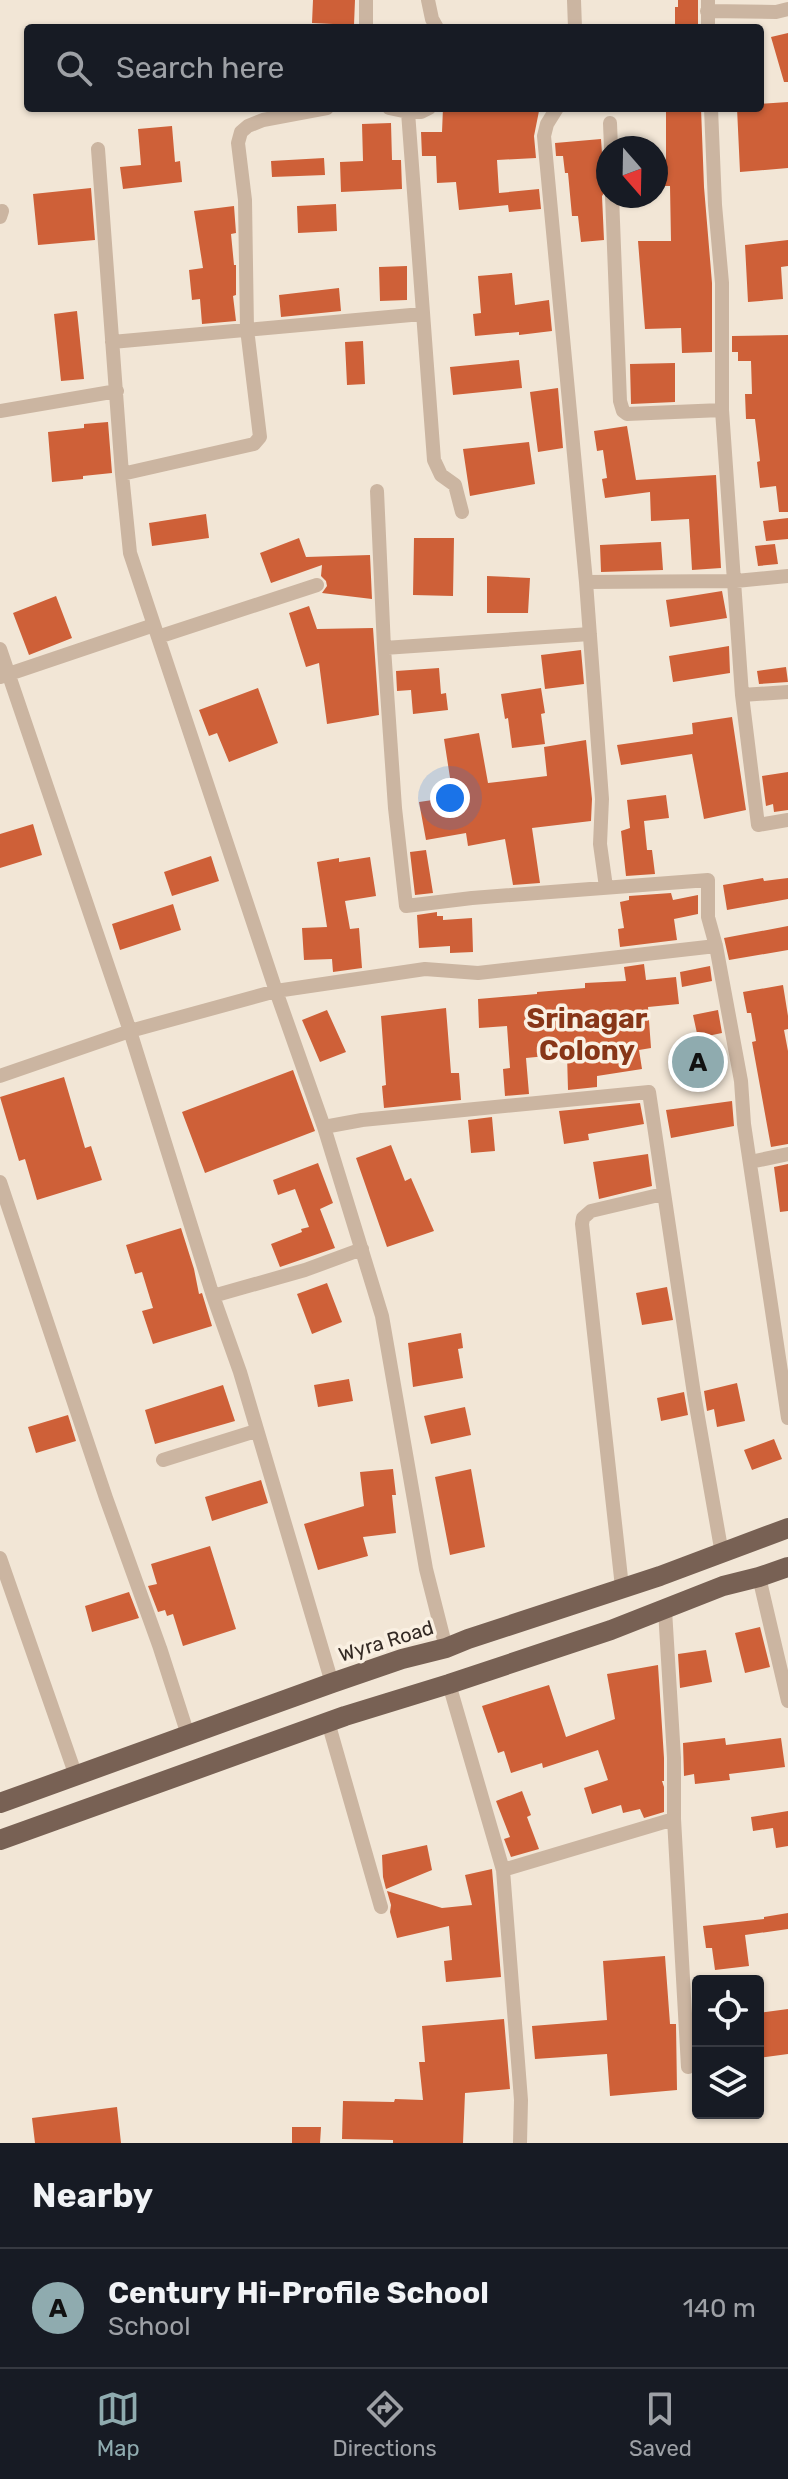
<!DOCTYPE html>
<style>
body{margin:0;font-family:Rubik,sans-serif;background:#20242c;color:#f1f3f6}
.controls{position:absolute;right:24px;bottom:24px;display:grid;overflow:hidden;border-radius:8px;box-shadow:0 2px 6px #0004}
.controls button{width:72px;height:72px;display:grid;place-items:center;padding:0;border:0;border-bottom:2px solid #363941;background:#171b24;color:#f1f3f6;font:40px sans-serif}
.compass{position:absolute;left:596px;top:136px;width:72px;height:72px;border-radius:50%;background:#171b24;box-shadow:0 2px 6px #0004;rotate:160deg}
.you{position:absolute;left:450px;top:798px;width:28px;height:28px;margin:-20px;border:6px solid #fff;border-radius:50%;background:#1a73e8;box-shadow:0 0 0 12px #1a73e833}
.badge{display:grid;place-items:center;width:52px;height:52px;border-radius:50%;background:#8fabaf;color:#111;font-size:26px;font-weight:700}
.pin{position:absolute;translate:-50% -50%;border:4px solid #fff;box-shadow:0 2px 8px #0006}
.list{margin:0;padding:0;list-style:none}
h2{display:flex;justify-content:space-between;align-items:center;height:104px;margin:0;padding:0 32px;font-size:34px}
h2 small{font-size:26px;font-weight:400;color:#9ea1a6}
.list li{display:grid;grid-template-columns:52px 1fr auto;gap:24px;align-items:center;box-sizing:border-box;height:120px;padding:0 32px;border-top:2px solid #363941}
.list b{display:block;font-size:30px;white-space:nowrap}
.list p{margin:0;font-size:26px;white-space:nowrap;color:#9ea1a6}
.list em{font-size:26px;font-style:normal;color:#9ea1a6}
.icon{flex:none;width:44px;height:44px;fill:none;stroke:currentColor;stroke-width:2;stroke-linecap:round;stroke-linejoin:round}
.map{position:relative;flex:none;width:788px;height:2143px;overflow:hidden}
.search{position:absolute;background:#171b24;box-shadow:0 2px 6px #0004;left:24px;right:24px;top:24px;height:88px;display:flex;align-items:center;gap:20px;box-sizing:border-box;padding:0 28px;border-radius:8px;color:#9ea1a6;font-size:30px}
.sheet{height:224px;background:#171b24}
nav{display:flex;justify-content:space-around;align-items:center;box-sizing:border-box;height:112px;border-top:2px solid #363941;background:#171b24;font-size:22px;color:#9ea1a6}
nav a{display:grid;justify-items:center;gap:4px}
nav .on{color:#8fabaf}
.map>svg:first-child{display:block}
</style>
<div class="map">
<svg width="788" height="2143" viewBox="0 0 788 2143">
<rect width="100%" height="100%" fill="#f2e6d6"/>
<!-- building -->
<path fill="#ce6038" d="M313,0H355L354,25L312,23Z
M678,0H698V28H675V7H678Z
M788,33V82H784L771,37Z
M788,102V168L740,172L737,108H760V104Z
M443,108L539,111L534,136L536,158L497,160L499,193L539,189L541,209L509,212L508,205L459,210L456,182L437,183L436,156H422L421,132H442Z
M666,108H701L704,187L712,283V352L682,353L681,328L645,329L638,241H671L670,186H656V165H666Z
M391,123L392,160H401L402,189L341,192L340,162L363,161L362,124Z
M172,126L175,162L180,161L182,182L123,189L120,167L141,165L138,129Z
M601,139L602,153L608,157V187L602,196L604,240L581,242L578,216H572L568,173H565L563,156H556L555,143Z
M324,158L325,175L272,177L271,161Z
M91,188L95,240L38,245L33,194Z
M336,204L337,231L298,233L297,206Z
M234,206L236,233L231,234L234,265H236V295L233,296L236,321L202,324L200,299L192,300L189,270L203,268L194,211Z
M788,240V266L781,267L783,299L748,302L745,245Z
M407,266V300L380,301L379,267Z
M512,273L515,305L549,300L552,331L519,335V332L475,336L473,314L481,313L478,276Z
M339,288L341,311L281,317L279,295Z
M77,311L84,379L61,381L54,314Z
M788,335V512H779L776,486L760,488L757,462L760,461L755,419H746L745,394H752L751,361H738V352H732V336Z
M363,341L365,384L347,385L345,342Z
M519,360L522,388L453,395L450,367Z
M675,363V402L631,404L630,364Z
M558,388L563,448L538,452L530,392Z
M108,422L112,473L83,476V479L52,482L48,432L84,428V424Z
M627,426L636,480L716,475L721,568L692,570L689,519L651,521L650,492L605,498L602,479L607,478L603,450L597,451L594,431Z
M529,442L535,484L470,496L463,449Z
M206,514L209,538L152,546L149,523Z
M788,518V539L766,541L763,521Z
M299,538L306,557L370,555L372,599L322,593L327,586L326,581L321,576L322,565L271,583L260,553Z
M414,538H454L453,596L413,595Z
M661,542L663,570L601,572L600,545Z
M775,544L778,564L758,566L755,546Z
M487,576L530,578L528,613H487Z
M722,591L727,618L670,627L666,600Z
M56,596L72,638L29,655L13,613Z
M309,606L317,629L373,628L379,715L327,724L319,663L306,667L289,613Z
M729,646L730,673L673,682L669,656Z
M581,650L584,684L545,689L541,655Z
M786,667L788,682L759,684L757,671Z
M439,668L441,694L446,693L448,710L413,714L411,690L397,691L396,671Z
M258,688L278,743L229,762L217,733L209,736L199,710Z
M541,688L545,713L541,714L545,744L512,748L508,718L505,719L501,694Z
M732,717L746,810L704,819L692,754L621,765L617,745L693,734L692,723Z
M479,733L488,783L547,776L544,747L586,740L592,799L591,821L532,828L540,883L513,885L505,839L468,846L466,833L426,840L419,802L453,797L444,739Z
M788,772V810L774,812L773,804L766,806L762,776Z
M666,795L669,818L644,821L647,850H652L655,874L626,876L621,831L630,828L627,800Z
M33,824L42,855L0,868V834Z
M426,850L433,893L415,895L410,852Z
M211,856L219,881L172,896L164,872Z
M370,857L376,896L345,901L350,929L359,928L362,968L333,972L332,959L304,960L302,928L327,927L317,862L339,858V862Z
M763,878L764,881L788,878V899L727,910L723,885Z
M671,893L673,900L698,895V914L674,919L677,940L620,947L618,929L624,928L620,902L629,900V896Z
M173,904L181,930L120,950L112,924Z
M437,912V916H443V920L472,918L473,952L450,953V946L419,948L417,915Z
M788,926V950L729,960L724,938Z
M644,964L646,980L676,977L679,1004L648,1007L651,1048L639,1050L642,1069L597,1076V1087L568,1090L567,1054L526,1058L529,1094L505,1096L503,1069L510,1068L507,1026L479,1028L478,999L537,994V992L585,988V983L626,981L624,967Z
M710,966L712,981L682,987L680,972Z
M783,985L788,1016V1029L784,1030L788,1051V1144L771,1147L752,1042L756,1041L751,1013H747L743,992Z
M446,1008L451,1073H459L461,1100L384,1108L382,1086L386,1085L381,1016Z
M327,1010L346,1052L320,1062L302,1020Z
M718,1010L722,1033L698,1038L693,1015Z
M293,1070L315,1131L205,1173L182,1112Z
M64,1077L85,1148L91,1146L102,1180L37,1200L25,1159L19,1161L0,1097Z
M732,1101L734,1126L671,1138L666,1110Z
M640,1103L644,1124L588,1134L589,1140L564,1144L559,1111Z
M492,1117L495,1151L471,1153L468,1120Z
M391,1145L405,1181L411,1178L434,1231L387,1247L356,1158Z
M648,1154L652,1186L599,1199L593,1162Z
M318,1163L333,1203L320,1209L335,1248L280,1267L271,1244L302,1232L301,1229L309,1227L295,1189L278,1195L273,1180Z
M788,1164V1211L780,1212L774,1167Z
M181,1228L194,1269L199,1294L202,1293L212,1326L153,1344L142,1311L153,1308L142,1272L135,1274L126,1245Z
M327,1283L342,1322L312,1334L297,1294Z
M667,1287L673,1320L642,1325L636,1293Z
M461,1333L463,1348L458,1349L463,1378L413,1387L408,1343Z
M349,1379L353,1401L318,1407L314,1385Z
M737,1383L745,1421L717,1427L714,1409L707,1411L704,1391Z
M223,1385L235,1421L155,1444L145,1410Z
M684,1392L688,1415L661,1421L657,1398Z
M465,1407L471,1435L431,1444L424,1416Z
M68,1415L76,1441L36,1453L28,1427Z
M774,1439L782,1459L752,1470L744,1450Z
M393,1469L396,1495H392L396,1533L363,1537L368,1556L318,1570L304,1524L364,1506L360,1472Z
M471,1469L485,1547L450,1555L435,1477Z
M261,1480L268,1503L212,1521L205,1497Z
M210,1546L236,1629L183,1646L173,1614L167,1616L165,1610L158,1612L148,1586L157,1584L151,1564Z
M129,1592L139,1618L92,1632L85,1606Z
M760,1627L770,1667L745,1673L735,1633Z
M706,1650L712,1682L680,1688L678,1654Z
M658,1665L664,1758V1781H662L664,1787V1812L644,1818L640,1809L623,1813L621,1805L592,1814L584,1788L608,1780L598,1750L543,1768L542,1763L511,1773L504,1751L498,1753L482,1706L549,1685L566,1737L615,1719L607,1674Z
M725,1738L726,1745L781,1738L785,1767L729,1774L730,1780L695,1784L694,1774L684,1776L683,1743Z
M522,1791L531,1815L527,1817L539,1849L511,1857L504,1839L510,1837L496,1801Z
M788,1811V1846L776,1848L773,1828L753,1831L751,1817Z
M427,1845L432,1870L386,1889L383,1877L382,1855Z
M492,1869L501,1977L446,1982L444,1961L452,1960L449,1926L397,1938L390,1912L391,1905L387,1891L442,1908L472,1905L465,1875Z
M788,1913V1929L745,1935L749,1966L715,1970L712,1948H706L703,1926L764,1919V1917Z
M665,1956L670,2024H676L677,2090L610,2096L607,2054L535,2059L532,2026L607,2020L603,1961Z
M788,2009V2054L758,2058V2013Z
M504,2019L510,2089L465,2093L463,2143H393V2140L342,2139L343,2101L394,2102L395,2099L423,2100L419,2062H425L422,2026Z
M117,2107L121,2143H35L32,2118Z
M292,2127H321L320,2143H292Z"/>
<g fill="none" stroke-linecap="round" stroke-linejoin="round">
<!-- street -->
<path stroke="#cbb5a1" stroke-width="14" d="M428,0L432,19L437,28
M574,0L575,28
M708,0V28
M707,11L776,12L788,9
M366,28V0
M389,108L408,112L434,460L441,475L455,485L462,512
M557,108L547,124L544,136L586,582L602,799L600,844L606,887
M711,108L715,205L722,283V410L742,695L758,825L788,820
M408,112H421L429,108
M610,123L611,148
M98,149L122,474L130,553L276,991L324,1127L382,1316L426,1569L446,1648
M612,196L620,401L623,411L627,414L722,410
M0,217L2,211
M112,342L422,314
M0,411L117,391
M122,474L254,444L260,437L247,329L245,200L238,143L241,132L248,126L263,120L327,108
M377,491L384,648L590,634
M586,582L736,581L788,576
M158,637L317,585
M384,648L395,808L406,906L472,898L708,880V917L716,946L741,1081L744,1124L788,1418
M0,649L130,1031L213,1296L240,1372L332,1683
M0,677L154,625
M742,695L788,692
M0,1076L130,1031L276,991L425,969L478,973L716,946
M324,1127L362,1120L649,1092L694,1394L722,1554
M750,1162L788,1154
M0,1182L106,1498L160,1648L188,1735
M213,1296L305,1270L362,1249
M163,1460L256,1431
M0,1558L76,1776
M759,1577L788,1701
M622,1587L582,1224L583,1218L591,1211L663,1194
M665,1610L674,1758V1819L688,2067
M449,1684L503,1870L521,2100L520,2143
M328,1722L381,1907
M503,1870L674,1819"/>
<!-- primary -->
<path stroke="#786154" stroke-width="20" d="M0,1803L332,1683L402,1659L446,1648L468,1639L660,1576L788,1528
M0,1840L345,1716L449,1684L611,1630L723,1586L759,1577L788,1567"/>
</g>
<g text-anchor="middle" stroke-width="7" stroke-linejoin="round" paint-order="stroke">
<!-- street labels -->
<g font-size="20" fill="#342a24" stroke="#faf0e2">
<text transform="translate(386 1641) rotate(-17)" y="7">Wyra Road</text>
</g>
<!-- district labels -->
<g font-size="28" font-weight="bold" fill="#883618" stroke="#faf0e2">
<text x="587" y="1028">Srinagar<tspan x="587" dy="32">Colony</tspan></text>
</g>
</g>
</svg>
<div class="controls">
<button><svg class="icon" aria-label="locate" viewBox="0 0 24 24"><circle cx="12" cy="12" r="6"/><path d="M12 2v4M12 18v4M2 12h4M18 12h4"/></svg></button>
<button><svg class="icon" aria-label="layers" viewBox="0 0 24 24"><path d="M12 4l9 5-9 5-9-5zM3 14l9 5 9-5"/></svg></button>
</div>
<svg class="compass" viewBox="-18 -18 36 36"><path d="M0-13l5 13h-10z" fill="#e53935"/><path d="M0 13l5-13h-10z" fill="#9ea1a6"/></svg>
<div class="you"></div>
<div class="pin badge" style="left:698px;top:1062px">A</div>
<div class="search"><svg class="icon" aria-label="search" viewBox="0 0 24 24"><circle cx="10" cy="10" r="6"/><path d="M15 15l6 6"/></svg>Search here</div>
</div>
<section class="sheet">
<h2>Nearby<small></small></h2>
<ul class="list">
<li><span class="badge">A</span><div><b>Century Hi-Profile School</b><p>School</p></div><em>140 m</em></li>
</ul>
</section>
<nav>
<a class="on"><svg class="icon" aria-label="map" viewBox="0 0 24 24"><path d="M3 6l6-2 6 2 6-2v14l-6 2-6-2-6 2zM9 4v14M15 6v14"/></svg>Map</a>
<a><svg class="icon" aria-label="directions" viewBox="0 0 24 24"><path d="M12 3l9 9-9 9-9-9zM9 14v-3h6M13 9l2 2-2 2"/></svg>Directions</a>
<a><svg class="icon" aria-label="saved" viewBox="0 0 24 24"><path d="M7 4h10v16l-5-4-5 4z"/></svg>Saved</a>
</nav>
